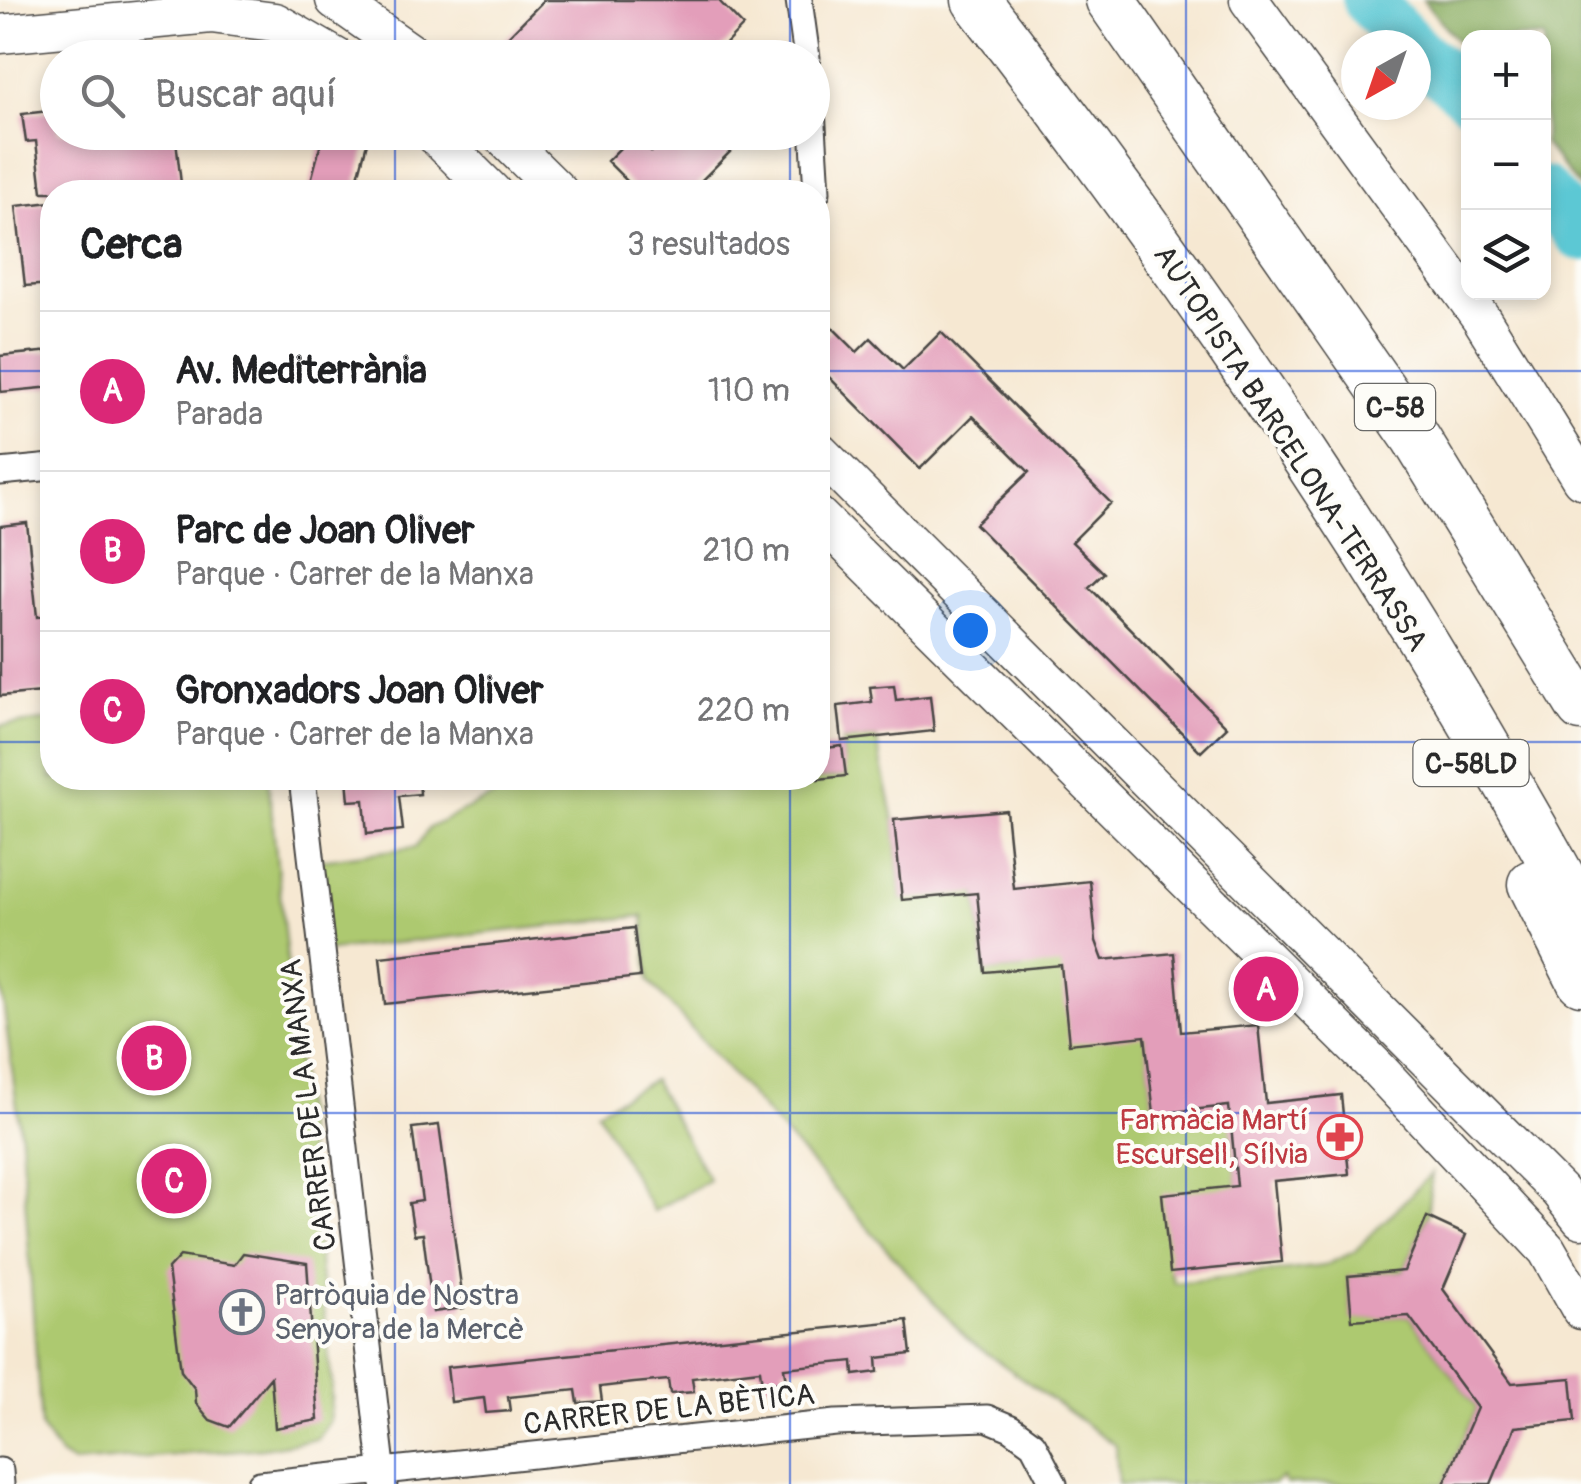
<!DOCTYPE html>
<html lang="es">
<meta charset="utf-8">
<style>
body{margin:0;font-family:Pangolin,sans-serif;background:#f2f2f2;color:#202124}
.controls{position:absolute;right:30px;top:30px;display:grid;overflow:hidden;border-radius:20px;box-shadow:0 5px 15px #0003}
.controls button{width:90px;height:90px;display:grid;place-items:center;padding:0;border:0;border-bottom:2px solid #e0e0e0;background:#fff;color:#202124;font:50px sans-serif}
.compass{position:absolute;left:1341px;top:30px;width:90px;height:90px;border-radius:50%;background:#fff;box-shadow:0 5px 15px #0003;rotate:220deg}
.you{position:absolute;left:970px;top:630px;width:35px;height:35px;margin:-25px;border:8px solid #fff;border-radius:50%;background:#1a73e8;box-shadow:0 0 0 15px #1a73e833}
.badge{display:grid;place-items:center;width:65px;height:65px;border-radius:50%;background:#db2777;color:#fff;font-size:32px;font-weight:700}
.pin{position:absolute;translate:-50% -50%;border:5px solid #fff;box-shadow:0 2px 10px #0006}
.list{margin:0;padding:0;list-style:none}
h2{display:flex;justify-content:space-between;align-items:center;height:130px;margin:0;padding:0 40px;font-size:42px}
h2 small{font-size:32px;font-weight:400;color:#757577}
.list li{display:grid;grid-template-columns:65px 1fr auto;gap:30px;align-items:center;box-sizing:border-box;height:160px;padding:0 40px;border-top:2px solid #e0e0e0}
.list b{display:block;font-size:38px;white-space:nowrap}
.list p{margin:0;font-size:32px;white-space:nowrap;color:#757577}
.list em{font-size:32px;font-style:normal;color:#757577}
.icon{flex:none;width:55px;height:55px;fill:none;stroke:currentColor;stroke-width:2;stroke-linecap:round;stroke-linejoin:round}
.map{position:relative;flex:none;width:1581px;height:1484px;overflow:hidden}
.search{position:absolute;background:#fff;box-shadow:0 5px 15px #0003;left:40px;top:40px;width:790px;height:110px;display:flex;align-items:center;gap:25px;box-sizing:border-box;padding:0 35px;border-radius:55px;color:#757577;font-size:38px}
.panel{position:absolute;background:#fff;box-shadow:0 5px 15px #0003;left:40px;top:180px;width:790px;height:610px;border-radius:40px}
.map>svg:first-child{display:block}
</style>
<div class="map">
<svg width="1581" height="1484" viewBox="0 0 1581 1484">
<rect width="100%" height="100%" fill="#fdfcf7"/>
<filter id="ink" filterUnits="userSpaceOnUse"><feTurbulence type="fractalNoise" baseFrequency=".01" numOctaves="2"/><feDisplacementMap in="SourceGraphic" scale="20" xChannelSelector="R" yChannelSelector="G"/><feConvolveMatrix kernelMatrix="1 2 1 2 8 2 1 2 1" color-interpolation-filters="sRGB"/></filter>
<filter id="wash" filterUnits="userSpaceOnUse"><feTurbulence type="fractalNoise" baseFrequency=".0048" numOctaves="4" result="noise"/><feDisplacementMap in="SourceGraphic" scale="40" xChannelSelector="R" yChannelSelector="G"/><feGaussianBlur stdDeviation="2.25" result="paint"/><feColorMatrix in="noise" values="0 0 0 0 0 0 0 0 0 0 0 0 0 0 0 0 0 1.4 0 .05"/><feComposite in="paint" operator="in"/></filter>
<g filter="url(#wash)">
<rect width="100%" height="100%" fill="#f6e8d2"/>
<!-- green -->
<path fill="#adc970" stroke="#6c7a4e" stroke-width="2.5" d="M52,720V778H268L332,1386L329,1422L317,1439L263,1448L73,1463L60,1455L41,1428L21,1138L0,978V726Z
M876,737L894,820L902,900L973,859L985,972L1022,969L1018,934L1142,1001L1154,1114L1189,1110L1226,1073L1240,1210L1170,1272L1174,1283L1324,1266L1354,1252L1432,1173L1427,1217L1404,1271L1348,1277L1352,1319L1409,1316L1477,1408L1444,1484H1286L1282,1478L1273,1484H1118L1116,1446L966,1338L649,981L643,916L323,951L312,861L416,847L429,828L530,778H658L730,789L845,776L842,741Z
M653,1080L709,1180L653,1211L597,1111Z"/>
<!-- forest -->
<path fill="#8aad62" stroke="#5a6c46" stroke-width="2.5" d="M1423,0H1581V189L1544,144V38H1468V54Z"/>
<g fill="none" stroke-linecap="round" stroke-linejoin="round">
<!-- river -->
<path stroke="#5cc8d4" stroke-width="52" d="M1368,0L1410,45
M1416,51L1468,95
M1544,192L1581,235"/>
</g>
<g id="blocks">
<!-- building -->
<path fill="#e39eba" d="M544,0H718L743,26L712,58H487Z
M58,110V132H175L182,192H42L36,141L26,142L22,114Z
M324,132L368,139L354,192H308Z
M684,132H750L690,192H638L607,161L634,134L651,152L661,142L668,149Z
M52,202V284L25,286L16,206Z
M833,328L857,352L871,338L903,370L941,332L1111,503L1072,542L1104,573L1089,587L1227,727L1201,752L975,524L1029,472L973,416L920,469L818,366V343Z
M52,351V387L1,392L0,356Z
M27,523L37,617L52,616V691L0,696V526Z
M894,685L896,700L930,696L934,731L842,741L838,706L872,702L870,687Z
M842,746L846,776L818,779V749Z
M347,778H419L420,794L399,796L403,830L367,834L364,800L349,801Z
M1006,810L1014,889L1090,881L1096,941L1103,960L1174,953L1181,1032L1258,1025L1266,1103L1341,1095L1349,1174L1274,1181L1282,1262L1170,1273L1162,1194L1237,1186L1229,1106L1154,1114L1145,1036L1069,1044L1061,965L985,972L977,893L902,900L894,820Z
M634,928L640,977L385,1004L380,957Z
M439,1125L464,1308L433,1312L423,1234L414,1235L409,1203L422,1201L412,1128Z
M1427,1217L1466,1235L1443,1289L1512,1383L1571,1378L1575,1421L1515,1427L1491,1484H1444L1477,1408L1409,1316L1352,1320L1348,1276L1404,1271Z
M243,1253L307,1263L318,1420L275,1428L271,1377L229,1427L210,1420L196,1403L195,1389L181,1371L168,1269L180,1256L234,1265Z
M907,1320L911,1354L877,1358L878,1372L854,1375L853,1361L784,1368L786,1382L762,1384L760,1370L692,1378L694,1392L670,1394L668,1380L634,1383L600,1387L602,1401L578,1403L576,1390L508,1397L510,1411L486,1413L484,1398L451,1402L447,1367Z"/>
</g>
</g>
<g filter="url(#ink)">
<use href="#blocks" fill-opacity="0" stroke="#494744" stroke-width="2.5"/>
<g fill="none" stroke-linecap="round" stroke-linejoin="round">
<defs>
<path id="street" d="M799,0L807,58
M812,109L817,192
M0,472L52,467
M302,778L384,1484
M0,1471L1,1484
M260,1484L836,1423L987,1418L1011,1428L1033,1444L1054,1484"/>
<path id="secondary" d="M335,0L418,58
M1249,0L1481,318L1581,479
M0,34L211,14L275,22L337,58
M432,132L492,192
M498,132L559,192
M818,451L1559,1191L1581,1219
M818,516L1377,1068L1547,1250L1581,1310"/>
<path id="highway" d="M976,0C1198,285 1408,596 1581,914
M1110,0L1415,437L1581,707
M1532,884L1581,981"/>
</defs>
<!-- street casing -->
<use href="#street" stroke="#494744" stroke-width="29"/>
<!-- secondary casing -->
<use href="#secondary" stroke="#494744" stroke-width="41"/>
<!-- highway casing -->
<use href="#highway" stroke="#494744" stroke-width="51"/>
<!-- street -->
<use href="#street" stroke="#fff" stroke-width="25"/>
<!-- secondary -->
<use href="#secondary" stroke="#fff" stroke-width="38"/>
<!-- highway -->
<use href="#highway" stroke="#fff" stroke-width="48"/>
</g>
</g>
<!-- grid -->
<path fill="none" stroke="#1d4ed8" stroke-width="2.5" stroke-opacity="0.55" d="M395,0V58M790,0V58M1186,0V1484M395,132V192M790,132V192M0,371H52M818,371H1581M0,742H52M818,742H1581M395,778V1484M790,778V1484M0,1113H1581"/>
<!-- icons -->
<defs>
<symbol id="pharmacy-ring" viewBox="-11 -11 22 22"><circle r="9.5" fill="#fdfcf7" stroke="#e0444e" stroke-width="1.5"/><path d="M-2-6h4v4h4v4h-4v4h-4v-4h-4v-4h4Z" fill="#e0444e"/></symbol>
<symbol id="church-ring" viewBox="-11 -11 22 22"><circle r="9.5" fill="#fdfcf7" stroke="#6b7280" stroke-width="1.5"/><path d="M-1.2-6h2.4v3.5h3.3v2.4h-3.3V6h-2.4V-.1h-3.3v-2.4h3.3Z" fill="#6b7280"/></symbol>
</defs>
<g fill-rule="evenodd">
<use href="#pharmacy-ring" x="1315" y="1112" width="50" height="50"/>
<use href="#church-ring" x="217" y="1287" width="50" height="50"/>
</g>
<g text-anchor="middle" stroke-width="8" stroke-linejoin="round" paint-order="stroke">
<!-- shield labels -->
<g fill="#fdfcf7" stroke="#6a6a68" stroke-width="2.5">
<rect x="1355" y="384" width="80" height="46" rx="8"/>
<rect x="1413.5" y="740" width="115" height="46" rx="8"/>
</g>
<g font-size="28" font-weight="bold" fill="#2b2b2b">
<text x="1395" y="417">C-58</text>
<text x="1471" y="773">C-58LD</text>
</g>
<!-- street labels -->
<g font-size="30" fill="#2b2b2b" stroke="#fdfcf7">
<text transform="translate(1291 448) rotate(57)" y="10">AUTOPISTA BARCELONA-TERRASSA</text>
<text transform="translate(308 1105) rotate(-97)" y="10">CARRER DE LA MANXA</text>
<text transform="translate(669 1409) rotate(-6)" y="10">CARRER DE LA BÈTICA</text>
</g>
<!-- health labels -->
<g font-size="30" fill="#be3a42" stroke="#fdfcf7" text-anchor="end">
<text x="1308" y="1130">Farmàcia Martí<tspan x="1308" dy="34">Escursell, Sílvia</tspan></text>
</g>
<!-- worship labels -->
<g font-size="30" fill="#5b616d" stroke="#fdfcf7" text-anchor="start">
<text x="274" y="1305">Parròquia de Nostra<tspan x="274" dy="34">Senyora de la Mercè</tspan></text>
</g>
</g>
</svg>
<div class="controls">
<button>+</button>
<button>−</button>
<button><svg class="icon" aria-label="layers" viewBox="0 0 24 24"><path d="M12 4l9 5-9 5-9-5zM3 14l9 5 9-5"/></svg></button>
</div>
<svg class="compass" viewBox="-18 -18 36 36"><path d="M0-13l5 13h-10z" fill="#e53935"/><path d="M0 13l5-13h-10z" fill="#757577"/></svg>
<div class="you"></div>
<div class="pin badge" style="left:1266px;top:989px">A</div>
<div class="pin badge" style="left:154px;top:1058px">B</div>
<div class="pin badge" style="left:174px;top:1181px">C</div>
<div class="search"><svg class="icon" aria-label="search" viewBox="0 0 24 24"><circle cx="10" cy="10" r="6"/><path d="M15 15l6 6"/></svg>Buscar aquí</div>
<section class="panel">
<h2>Cerca<small>3 resultados</small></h2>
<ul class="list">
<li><span class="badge">A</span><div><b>Av. Mediterrània</b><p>Parada</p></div><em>110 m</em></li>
<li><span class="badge">B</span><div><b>Parc de Joan Oliver</b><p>Parque · Carrer de la Manxa</p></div><em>210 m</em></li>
<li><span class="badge">C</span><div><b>Gronxadors Joan Oliver</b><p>Parque · Carrer de la Manxa</p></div><em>220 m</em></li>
</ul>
</section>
</div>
